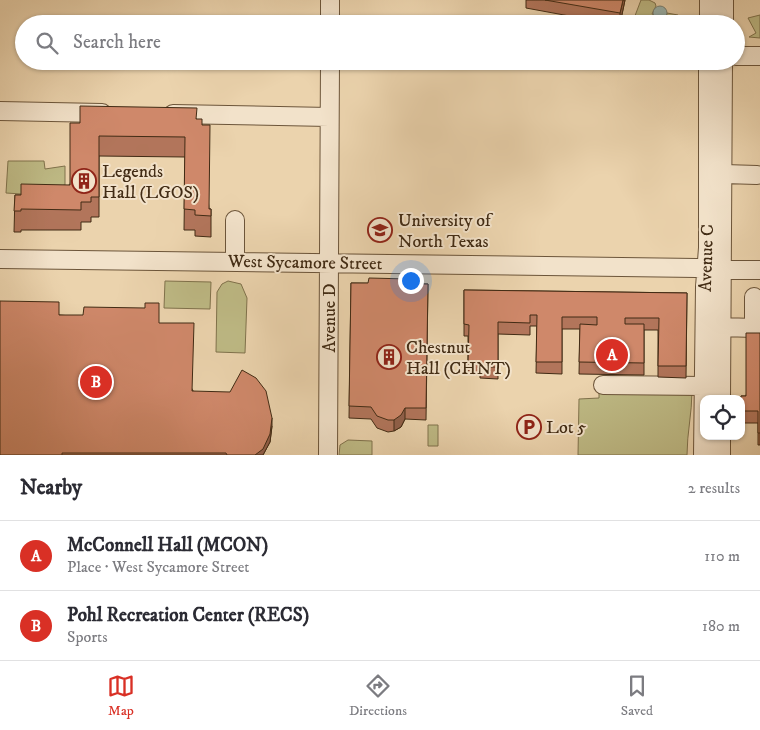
<!DOCTYPE html>
<meta charset="utf-8">
<style>
body{margin:0;font-family:"IM FELL DW Pica",serif;background:#f2f2f3;color:#2b2b33}
.controls{position:absolute;right:15px;bottom:15px;display:grid;overflow:hidden;border-radius:10px;box-shadow:0 1px 4px #0004}
.controls button{width:45px;height:45px;display:grid;place-items:center;padding:0;border:0;border-bottom:1px solid #e1e1e2;background:#fff;color:#2b2b33;font:25px sans-serif}
.you{position:absolute;left:410px;top:280px;width:18px;height:18px;margin:-12px;border:4px solid #fff;border-radius:50%;background:#1a73e8;box-shadow:0 0 0 8px #1a73e833}
.badge{display:grid;place-items:center;width:32px;height:32px;border-radius:50%;background:#d93025;color:#fff;font-size:16px;font-weight:700}
.pin{position:absolute;translate:-50% -50%;border:2px solid #fff;box-shadow:0 1px 5px #0006}
.list{margin:0;padding:0;list-style:none}
h2{display:flex;justify-content:space-between;align-items:center;height:65px;margin:0;padding:0 20px;font-size:21px}
h2 small{font-size:16px;font-weight:400;color:#7c7c81}
.list li{display:grid;grid-template-columns:32px 1fr auto;gap:15px;align-items:center;box-sizing:border-box;height:70px;padding:0 20px;border-top:1px solid #e1e1e2}
.list b{display:block;font-size:19px;white-space:nowrap}
.list p{margin:0;font-size:16px;white-space:nowrap;color:#7c7c81}
.list em{font-size:16px;font-style:normal;color:#7c7c81}
.icon{flex:none;width:28px;height:28px;fill:none;stroke:currentColor;stroke-width:2;stroke-linecap:round;stroke-linejoin:round}
.map{position:relative;flex:none;width:760px;height:455px;overflow:hidden}
.search{position:absolute;background:#fff;box-shadow:0 1px 4px #0004;left:15px;right:15px;top:15px;height:55px;display:flex;align-items:center;gap:12px;box-sizing:border-box;padding:0 18px;border-radius:28px;color:#7c7c81;font-size:19px}
.sheet{height:205px;background:#fff}
nav{display:flex;justify-content:space-around;align-items:center;box-sizing:border-box;height:70px;border-top:1px solid #e1e1e2;background:#fff;font-size:14px;color:#7c7c81}
nav a{display:grid;justify-items:center;gap:2px}
nav .on{color:#d93025}
.map>svg:first-child{display:block}
</style>
<div class="map">
<svg width="760" height="455" viewBox="0 0 760 455">
<rect width="100%" height="100%" fill="#ebd3ad"/>
<filter id="stains"><feTurbulence type="fractalNoise" baseFrequency=".004" numOctaves="4"/><feColorMatrix values="0 0 0 0 .2 0 0 0 0 .09 0 0 0 0 .02 0 0 0 .5 -.17"/></filter>
<radialGradient id="worn" r=".72"><stop offset=".6" stop-color="#630" stop-opacity="0"/><stop offset="1" stop-color="#630" stop-opacity=".3"/></radialGradient>
<!-- green -->
<path fill="#beba85" stroke="#80724c" d="M641,0H649L655,3L656,6L652,14L666,18L667,13L678,15V19L687,21L689,24H653L633,21Z
M760,15V38L749,37L756,33L748,18Z
M8,161H44L45,169L65,166V185L22,194L6,193Z
M165,281L211,282L210,309L164,308Z
M228,281L241,284L247,298L245,353L216,352L217,292L222,284Z
M692,391C692,413 687,433 687,455H578L579,399L599,398V392Z
M428,425H438V446H428Z
M348,440L372,441V455H339L340,445Z"/>
<!-- water -->
<path fill="#9ab6b2" stroke="#767e73" d="M653 13a7 7 0 1 1 14 0a7 7 0 1 1-14 0Z"/>
<g fill="none" stroke-linecap="round" stroke-linejoin="round">
<defs>
<path id="minor" d="M724,0V24
M330,24V0
M709,24V0
M736,56H760
M0,111L102,113
M173,114L329,117
M724,174L757,175
M235,220V261
M0,259L697,268L723,270H760
M722,327L754,328V297
M603,385L704,386
M721,399L723,61
M328,455L330,61
M703,455L705,287L708,248V61
M721,455V436"/>
</defs>
<!-- minor casing -->
<use href="#minor" stroke="#6c553a" stroke-width="20"/>
<!-- minor -->
<use href="#minor" stroke="#f2e2ca" stroke-width="18"/>
</g>
<!-- wall -->
<path fill="#b2755b" stroke="#412b14" d="M526,0H625L620,24H613L526,8Z
M197,119L202,125L209,209H211V237L195,236V230H184L185,157L99,156V217H91V222H81V230H21V232H14L15,195H21L70,185L80,123Z
M351,283L428,284L426,420L405,419L401,427L394,431L388,432L377,428L371,419L349,418Z
M464,290L687,293L686,378L658,377V330H644V375L579,374L580,329H562V374L536,373L537,326H530V335L498,334V379L480,378V375L468,374V336H464Z
M59,315L159,323L193,391L272,426L270,442L263,455H0Z
M760,333V445H758V423H741V396H746Z"/>
<!-- shaded-wall -->
<path fill="#915f4a" stroke="#412b14" d="M623,0H625L620,24V13Z
M405,408V419L401,427L394,431V420Z
M272,418V426L270,442L263,455H255Z"/>
<!-- building -->
<path fill="#cf886a" stroke="#412b14" d="M545,0H623L620,13Z
M80,106L197,108L196,119H202V125H210L209,209H211V216L195,215V210L184,209L185,137L99,136V197H91V202H81V210L21,209V211H14L15,195H21V184L70,185V123H80Z
M369,278L409,279L410,284H428L426,408H405L401,415L394,420H388L377,416L371,407L349,406L351,283H368Z
M464,290L687,293L686,366H658L659,318H625V324H644V363L579,362L580,324L597,325V317H562V362H536L537,315H530V323L498,322V367H480V363H468L469,325L464,324Z
M0,301L59,302V315H83L84,307L145,308V303H159V323H194L192,391L230,392L242,370L256,378L266,391L272,418L270,434L263,449L255,455H227L226,453H62V455H0Z
M746,333H760V433H758V411H741V396H746Z"/>
<!-- icons -->
<defs>
<symbol id="building-ring" viewBox="-11 -11 22 22"><circle r="9.5" fill="#f2e2ca" stroke="#8f2418" stroke-width="1.5"/><path d="M-4-6H4V6H1V3H-1V6H-4ZM-2.5-4.3h1.7v1.8h-1.7ZM.8-4.3h1.7v1.8H.8ZM-2.5-1h1.7V.8h-1.7ZM.8-1h1.7V.8H.8Z" fill="#8f2418"/></symbol>
<symbol id="university-ring" viewBox="-11 -11 22 22"><circle r="9.5" fill="#f2e2ca" stroke="#8f2418" stroke-width="1.5"/><path d="M0-5L7-2L0 1L-7-2ZM-4 1L0 2.5L4 1V4Q0 6-4 4Z" fill="#8f2418"/></symbol>
<symbol id="parking-ring" viewBox="-11 -11 22 22"><circle r="9.5" fill="#f2e2ca" stroke="#8f2418" stroke-width="1.5"/><path d="M-3.5-5.5H1a3.5 3.5 0 0 1 0 7H-1V5.5H-3.5ZM-1-3.4V-.6H.8a1.4 1.4 0 0 0 0-2.8Z" fill="#8f2418"/></symbol>
</defs>
<g fill-rule="evenodd">
<use href="#building-ring" x="70" y="167" width="28" height="28"/>
<use href="#university-ring" x="366" y="216" width="28" height="28"/>
<use href="#building-ring" x="375" y="343" width="28" height="28"/>
<use href="#parking-ring" x="515" y="413" width="28" height="28"/>
</g>
<g text-anchor="middle" stroke-width="4" stroke-linejoin="round" paint-order="stroke">
<!-- poi labels -->
<g font-size="18" fill="#412b14" stroke="#f2e2ca" text-anchor="start">
<text x="102" y="177">Legends<tspan x="102" dy="21">Hall (LGOS)</tspan></text>
<text x="398" y="226">University of<tspan x="398" dy="21">North Texas</tspan></text>
<text x="406" y="353">Chestnut<tspan x="406" dy="21">Hall (CHNT)</tspan></text>
<text x="546" y="433">Lot 5</text>
</g>
<!-- street labels -->
<g font-size="18" fill="#412b14" stroke="#f2e2ca">
<text transform="translate(706 258) rotate(-88)" y="6">Avenue C</text>
<text transform="translate(305 262) rotate(1)" y="6">West Sycamore Street</text>
<text transform="translate(329 318) rotate(-90)" y="6">Avenue D</text>
</g>
</g>
<rect width="100%" height="100%" filter="url(#stains)"/>
<rect width="100%" height="100%" fill="url(#worn)"/>
</svg>
<div class="controls">
<button><svg class="icon" aria-label="locate" viewBox="0 0 24 24"><circle cx="12" cy="12" r="6"/><path d="M12 2v4M12 18v4M2 12h4M18 12h4"/></svg></button>
</div>
<div class="you"></div>
<div class="pin badge" style="left:612px;top:355px">A</div>
<div class="pin badge" style="left:96px;top:382px">B</div>
<div class="search"><svg class="icon" aria-label="search" viewBox="0 0 24 24"><circle cx="10" cy="10" r="6"/><path d="M15 15l6 6"/></svg>Search here</div>
</div>
<section class="sheet">
<h2>Nearby<small>2 results</small></h2>
<ul class="list">
<li><span class="badge">A</span><div><b>McConnell Hall (MCON)</b><p>Place · West Sycamore Street</p></div><em>110 m</em></li>
<li><span class="badge">B</span><div><b>Pohl Recreation Center (RECS)</b><p>Sports</p></div><em>180 m</em></li>
</ul>
</section>
<nav>
<a class="on"><svg class="icon" aria-label="map" viewBox="0 0 24 24"><path d="M3 6l6-2 6 2 6-2v14l-6 2-6-2-6 2zM9 4v14M15 6v14"/></svg>Map</a>
<a><svg class="icon" aria-label="directions" viewBox="0 0 24 24"><path d="M12 3l9 9-9 9-9-9zM9 14v-3h6M13 9l2 2-2 2"/></svg>Directions</a>
<a><svg class="icon" aria-label="saved" viewBox="0 0 24 24"><path d="M7 4h10v16l-5-4-5 4z"/></svg>Saved</a>
</nav>
